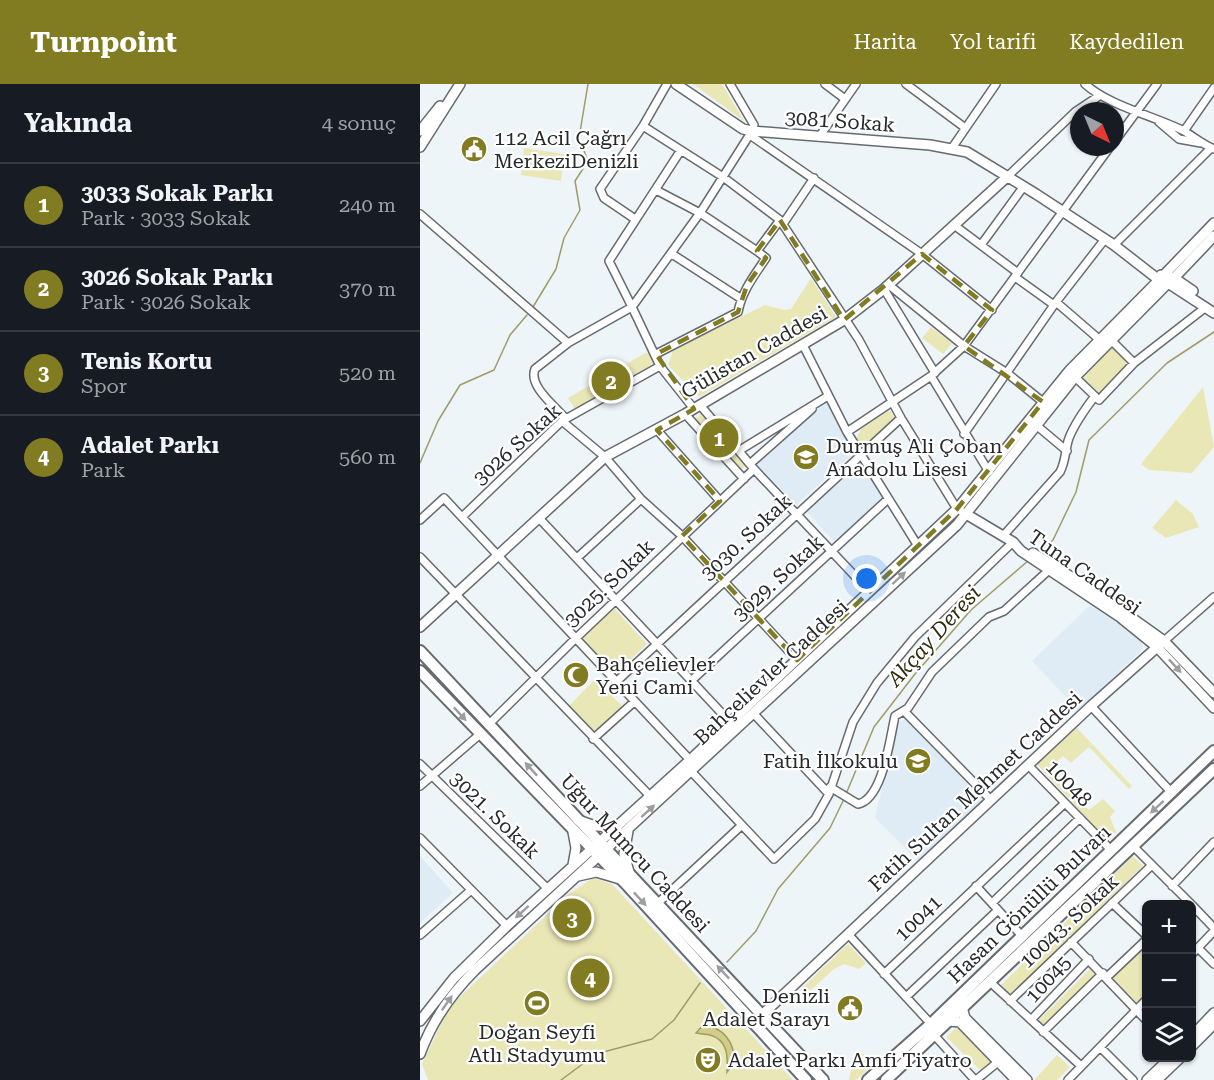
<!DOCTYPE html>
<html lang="tr">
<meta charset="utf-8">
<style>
body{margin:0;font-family:"Roboto Serif",serif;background:#242831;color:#f1f3f6}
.controls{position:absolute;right:18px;bottom:18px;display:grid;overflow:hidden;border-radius:9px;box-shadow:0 2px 4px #0004}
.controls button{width:54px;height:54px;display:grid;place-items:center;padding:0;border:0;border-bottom:2px solid #363941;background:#171b24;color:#f1f3f6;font:30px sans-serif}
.compass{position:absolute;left:650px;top:18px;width:54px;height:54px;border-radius:50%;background:#171b24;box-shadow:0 2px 4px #0004;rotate:137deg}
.you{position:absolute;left:447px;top:495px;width:21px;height:21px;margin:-15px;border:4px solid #fff;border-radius:50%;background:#1a73e8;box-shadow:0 0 0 9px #1a73e833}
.badge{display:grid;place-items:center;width:39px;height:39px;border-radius:50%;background:#817b21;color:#fff;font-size:20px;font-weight:700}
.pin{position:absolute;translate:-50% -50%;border:3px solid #fff;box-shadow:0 2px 6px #0006}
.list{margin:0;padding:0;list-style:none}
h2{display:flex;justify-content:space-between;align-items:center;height:78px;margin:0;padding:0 24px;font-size:26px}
h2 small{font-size:20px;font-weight:400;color:#9ea1a6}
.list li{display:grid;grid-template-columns:39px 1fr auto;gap:18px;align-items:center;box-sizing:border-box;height:84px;padding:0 24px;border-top:2px solid #363941}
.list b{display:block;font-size:22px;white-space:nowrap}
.list p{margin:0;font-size:20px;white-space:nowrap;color:#9ea1a6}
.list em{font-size:20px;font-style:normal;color:#9ea1a6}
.icon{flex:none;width:33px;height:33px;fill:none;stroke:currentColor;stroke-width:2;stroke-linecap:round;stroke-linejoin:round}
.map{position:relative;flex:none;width:794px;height:996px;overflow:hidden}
header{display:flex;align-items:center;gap:36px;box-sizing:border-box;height:84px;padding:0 30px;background:#817b21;color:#fff}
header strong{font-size:28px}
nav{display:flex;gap:33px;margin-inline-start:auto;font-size:21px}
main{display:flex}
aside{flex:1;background:#171b24}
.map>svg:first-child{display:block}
</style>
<header>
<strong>Turnpoint</strong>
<nav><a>Harita</a><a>Yol tarifi</a><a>Kaydedilen</a></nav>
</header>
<main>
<aside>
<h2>Yakında<small>4 sonuç</small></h2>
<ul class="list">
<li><span class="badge">1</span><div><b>3033 Sokak Parkı</b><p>Park · 3033 Sokak</p></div><em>240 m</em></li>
<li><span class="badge">2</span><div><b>3026 Sokak Parkı</b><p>Park · 3026 Sokak</p></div><em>370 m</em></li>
<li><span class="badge">3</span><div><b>Tenis Kortu</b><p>Spor</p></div><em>520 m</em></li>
<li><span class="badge">4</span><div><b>Adalet Parkı</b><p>Park</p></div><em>560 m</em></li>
</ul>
</aside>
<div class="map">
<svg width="794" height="996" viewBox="0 0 794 996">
<rect width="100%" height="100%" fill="#eef5f9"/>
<!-- built -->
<path fill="#dfecf6" d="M405,319L410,320L435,368L376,421L336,379Z
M441,378L463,412L415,459L386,427Z
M670,521L721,554L723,565L658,626L612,577Z
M486,634L563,715L499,778L455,734L477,640Z
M0,772L33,809L0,839Z"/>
<!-- green -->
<path fill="#eae7b6" d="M273,0H302L324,37Z
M104,64L145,70L141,97L101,91Z
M391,194L416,233L279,313L248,281L253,267L258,263L345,221L364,226L371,225Z
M511,243L532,259L523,270L502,254Z
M692,263L711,280L681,312L662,295Z
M225,269H231L233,280L155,325L148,314Z
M783,303L794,363L772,389L729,386L721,380Z
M470,326L475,335L442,363L436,355L441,345Z
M281,329L327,380L321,386L275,335Z
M756,416L773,430L779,443L746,454L732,444Z
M194,524L227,560L194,591L160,557Z
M175,595L202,622L173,651L146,625Z
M656,643L712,702L709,705L669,663L651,679L643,672L631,683L669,726L683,715L695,727L690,733L696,748L687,756L617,680Z
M713,772L723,782L591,911L581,901Z
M173,794L192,800L373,996H8L2,980L29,923L150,809Z
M726,859V912L718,920L691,893Z
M428,860L446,879L439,885L424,880L414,885L391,906L382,904Z
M670,885L675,892L627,941L619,940L618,937Z
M538,942L571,973L570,980L561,987L526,953Z
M440,967L453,981L436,996H429L433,974Z
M637,971L650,983L637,996H614Z"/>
<!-- water -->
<path fill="#d1cd84" stroke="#9e9c69" stroke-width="1.5" d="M283,941C303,943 315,958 314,978L307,988C308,973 308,956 290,951C285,950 281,950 276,949Z"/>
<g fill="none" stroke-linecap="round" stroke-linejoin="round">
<!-- stream -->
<path stroke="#9e9c69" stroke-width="1.5" d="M113,223L136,185L144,154L160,126L155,97L168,77L159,54L168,0
M0,379L18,337L40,301L74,286L90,251L107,231
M620,467L633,456L656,408L669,356L747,279L794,248
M426,710L454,643L495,590L551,526L609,476
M307,878L336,847L358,805L410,744L424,715
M141,996L176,970L232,955L254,936L280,899"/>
<defs>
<path id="street" d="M405,0L425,15
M486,0L544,43
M665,0C690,22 731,31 762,46C773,52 782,60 794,65
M739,38L759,55L781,59
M223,42L303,93L360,136L439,256L481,334L537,425L541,427
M764,47L794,4
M330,51L502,170L572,226
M399,53L436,0
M695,57L737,0
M532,64L576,0
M588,92L655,28L679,12
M236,106L280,129L337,167
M0,130L148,259
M215,135L184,114L180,105L223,42L247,0
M363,140L394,94
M534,141L598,189
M561,161L604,102
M694,161L791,64
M252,170L320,214
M595,193L634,221
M469,201L544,262L587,289L623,318
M464,205L515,289
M636,218L680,256
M691,256L714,279L786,223
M383,261L427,348L498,462
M236,270L318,228C322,207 334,192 346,174L337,167L360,136
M511,292L569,388
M655,293L679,316L714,279
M280,321L334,385L449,507
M274,325L240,282L212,223L280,129L332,47L334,41L310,0
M265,330L324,395
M146,335C135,322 108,302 115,285L148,259L212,223L189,177L261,66
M142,337L185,373L221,415L262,452L377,576
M616,341L647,367
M237,346L300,417
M427,348L511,292L544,262L690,63
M544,350L636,218L685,155
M320,366L408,312
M331,379L392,325
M42,433L142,337L240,282
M119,434L310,638
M0,436L24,414L270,676
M583,452L640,388C646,377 645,365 649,354C655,339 665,325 675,312
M0,473L230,712
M157,474L221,415
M744,557L794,513
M271,597L468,415
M196,598L481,334
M671,622L752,709
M484,627L571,716
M334,630L409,710
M69,640L155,555L334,385
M173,655L214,618
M0,680L128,805
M608,681L691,766
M268,684L354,775L395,735L409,710L433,638L457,599L495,553L593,458
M0,702L59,651
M410,703L438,720C463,715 470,654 475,632L488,624L512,588L569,533L584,527L629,486
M0,754L87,842
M714,763L771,820
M556,802L602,852
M752,802L794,758
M238,819L322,741
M572,819L660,734
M692,819L726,851
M772,821L794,844
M428,850L511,940
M0,851L50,807
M651,858L726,936
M778,864L794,880
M772,870L794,847
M464,890L645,719
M687,893L726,856
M569,897L661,982
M486,913L578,826
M590,917L732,781
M611,936L669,875
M623,948L683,889
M514,951L555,996
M681,964L713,996
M556,996L578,978
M648,996L726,916"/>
<path id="secondary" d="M0,47L20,22
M0,63L40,0
M741,191L743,192L794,139
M773,207L754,194L794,152
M546,430L593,458L601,467L700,533L737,563L794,624
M613,469L674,507L744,557L794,609
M0,543L185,373L265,330L424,236L464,205L588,92
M158,736L175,742L197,743
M208,747L204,770L209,788
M153,748L156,764L153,781
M158,792L176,788L200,795
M542,923L545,934L607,996
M343,930L671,622L744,557
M0,937L34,894L87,842L270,676L537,425L649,287L739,196L743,192L754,194L748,199L739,196L694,161L616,110L547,68L510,61L332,47L323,45L256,0
M529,937L540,938L596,996
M772,952L794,929
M772,962L794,940
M0,970C12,937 30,911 55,886L537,441L655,293L748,199L794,229
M727,996L750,974
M737,996L760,974"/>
<path id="primary" d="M0,567L403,996
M0,587L208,802L386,996
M448,996L511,940L794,667
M466,996L794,685"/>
</defs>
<!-- street casing -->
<use href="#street" stroke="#666b70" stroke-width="10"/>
<!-- secondary casing -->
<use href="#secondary" stroke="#666b70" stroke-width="12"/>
<!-- primary casing -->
<use href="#primary" stroke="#666b70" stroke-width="14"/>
<!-- street -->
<use href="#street" stroke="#fff" stroke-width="7"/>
<!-- secondary -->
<use href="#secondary" stroke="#fff" stroke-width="9"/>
<!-- primary -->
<use href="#primary" stroke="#fff" stroke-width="10"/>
</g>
<!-- one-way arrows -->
<defs><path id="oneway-solid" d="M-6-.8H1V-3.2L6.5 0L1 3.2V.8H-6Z" transform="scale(1.5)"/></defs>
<g fill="#9d9e9f">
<use href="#oneway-solid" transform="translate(479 494) rotate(-43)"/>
<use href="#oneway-solid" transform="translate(755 582) rotate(47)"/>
<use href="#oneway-solid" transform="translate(40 630) rotate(47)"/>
<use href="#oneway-solid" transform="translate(111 685) rotate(-133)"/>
<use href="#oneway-solid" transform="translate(737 723) rotate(137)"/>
<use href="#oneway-solid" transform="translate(228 727) rotate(-42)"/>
<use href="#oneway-solid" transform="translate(220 815) rotate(47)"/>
<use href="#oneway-solid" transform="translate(102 828) rotate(138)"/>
<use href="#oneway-solid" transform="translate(303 888) rotate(-133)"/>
<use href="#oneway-solid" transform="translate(27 919) rotate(-55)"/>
</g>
<!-- marked area -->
<path fill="none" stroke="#817b21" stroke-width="4.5" stroke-dasharray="12 8" stroke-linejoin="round" d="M360,136L424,236L502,170L572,226L544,262L623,318L537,425L377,576L262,452L300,417L237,346L274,325L236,270L318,228L327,201L346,174L337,167Z"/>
<!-- icons -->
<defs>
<symbol id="civic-disc" viewBox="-11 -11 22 22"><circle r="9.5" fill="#817b21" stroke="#fff"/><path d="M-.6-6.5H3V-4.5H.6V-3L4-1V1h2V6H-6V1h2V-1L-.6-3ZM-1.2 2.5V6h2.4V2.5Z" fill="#fff"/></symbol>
<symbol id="school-disc" viewBox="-11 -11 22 22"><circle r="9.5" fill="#817b21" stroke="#fff"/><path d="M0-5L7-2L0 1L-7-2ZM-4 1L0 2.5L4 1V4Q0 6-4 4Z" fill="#fff"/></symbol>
<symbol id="mosque-disc" viewBox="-11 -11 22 22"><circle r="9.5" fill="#817b21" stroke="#fff"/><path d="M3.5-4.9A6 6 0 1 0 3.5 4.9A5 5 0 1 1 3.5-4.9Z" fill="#fff"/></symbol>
<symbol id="stadium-disc" viewBox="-11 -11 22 22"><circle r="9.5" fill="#817b21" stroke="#fff"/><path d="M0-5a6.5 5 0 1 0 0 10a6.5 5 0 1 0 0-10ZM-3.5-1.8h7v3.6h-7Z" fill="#fff"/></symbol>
<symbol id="theatre-disc" viewBox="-11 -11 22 22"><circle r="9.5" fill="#817b21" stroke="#fff"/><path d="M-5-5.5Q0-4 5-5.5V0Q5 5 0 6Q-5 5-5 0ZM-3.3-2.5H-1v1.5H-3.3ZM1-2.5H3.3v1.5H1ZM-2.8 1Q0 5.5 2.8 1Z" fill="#fff"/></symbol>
</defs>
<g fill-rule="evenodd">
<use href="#civic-disc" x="39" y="50" width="30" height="30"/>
<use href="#school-disc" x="371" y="358" width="30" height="30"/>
<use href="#mosque-disc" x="141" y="576" width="30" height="30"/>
<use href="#school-disc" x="483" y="662" width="30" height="30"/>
<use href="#stadium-disc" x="102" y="904" width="30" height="30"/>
<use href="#civic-disc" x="415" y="909" width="30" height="30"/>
<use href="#theatre-disc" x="273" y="961" width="30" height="30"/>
</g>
<g text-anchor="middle" stroke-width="4.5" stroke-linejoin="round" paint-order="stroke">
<!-- street labels -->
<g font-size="20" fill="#26282a" stroke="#fff">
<text transform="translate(420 37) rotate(4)" y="7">3081 Sokak</text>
<text transform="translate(334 268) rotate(-30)" y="7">Gülistan Caddesi</text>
<text transform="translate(97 360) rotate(-42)" y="7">3026 Sokak</text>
<text transform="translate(326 453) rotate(-43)" y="7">3030. Sokak</text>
<text transform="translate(665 488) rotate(35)" y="7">Tuna Caddesi</text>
<text transform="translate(358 494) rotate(-43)" y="7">3029. Sokak</text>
<text transform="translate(189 499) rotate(-44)" y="7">3025. Sokak</text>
<text transform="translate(351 588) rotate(-43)" y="7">Bahçelievler Caddesi</text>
<text transform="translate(649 699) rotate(46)" y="7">10048</text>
<text transform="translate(555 707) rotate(-43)" y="7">Fatih Sultan Mehmet Caddesi</text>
<text transform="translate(75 731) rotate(44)" y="7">3021. Sokak</text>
<text transform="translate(215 769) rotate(47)" y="7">Uğur Mumcu Caddesi</text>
<text transform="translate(609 820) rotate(-44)" y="7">Hasan Gönüllü Bulvarı</text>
<text transform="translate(498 834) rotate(-44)" y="7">10041</text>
<text transform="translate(649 837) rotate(-43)" y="7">10043. Sokak</text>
<text transform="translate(628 895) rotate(-47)" y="7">10045</text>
</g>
<!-- poi labels -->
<g font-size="20" fill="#26282a" stroke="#fff" text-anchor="start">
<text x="74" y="61">112 Acil Çağrı<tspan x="74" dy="23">MerkeziDenizli</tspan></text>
<text x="406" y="369">Durmuş Ali Çoban<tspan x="406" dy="23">Anadolu Lisesi</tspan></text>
<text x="176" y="587">Bahçelievler<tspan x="176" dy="23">Yeni Cami</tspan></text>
<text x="478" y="684" text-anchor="end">Fatih İlkokulu</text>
<text x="410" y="919" text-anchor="end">Denizli<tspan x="410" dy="23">Adalet Sarayı</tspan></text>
<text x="117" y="955" text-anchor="middle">Doğan Seyfi<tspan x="117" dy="23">Atlı Stadyumu</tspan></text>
<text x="308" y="983">Adalet Parkı Amfi Tiyatro</text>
</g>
<!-- water labels -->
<g font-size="21" font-style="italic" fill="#2e2c0b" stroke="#fff">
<text transform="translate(514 552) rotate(-48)" y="7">Akçay Deresi</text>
</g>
</g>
</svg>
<div class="controls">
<button>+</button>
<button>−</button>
<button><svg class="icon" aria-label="layers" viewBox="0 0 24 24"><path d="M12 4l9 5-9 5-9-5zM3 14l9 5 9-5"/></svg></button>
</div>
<svg class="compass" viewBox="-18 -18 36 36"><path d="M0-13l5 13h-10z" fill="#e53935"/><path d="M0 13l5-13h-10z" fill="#9ea1a6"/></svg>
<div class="you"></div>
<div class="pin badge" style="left:299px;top:354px">1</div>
<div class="pin badge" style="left:191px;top:297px">2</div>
<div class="pin badge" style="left:152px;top:834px">3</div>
<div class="pin badge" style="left:170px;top:894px">4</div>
</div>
</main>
